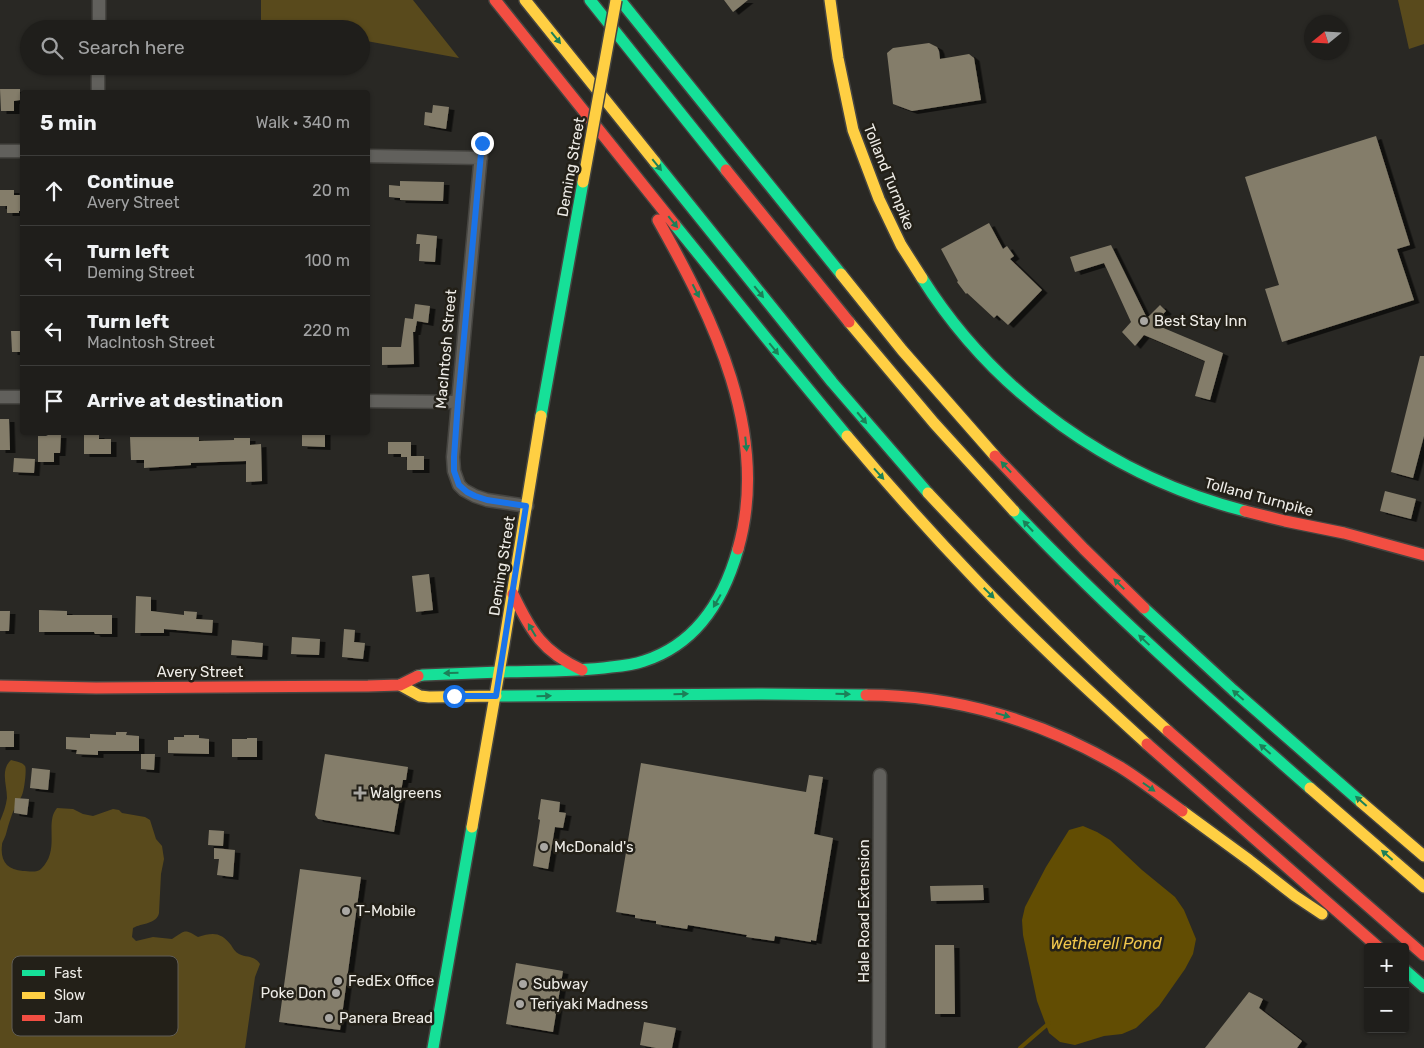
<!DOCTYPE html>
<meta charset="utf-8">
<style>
body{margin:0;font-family:Rubik,sans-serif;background:#2c2b28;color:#f1f3f6}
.controls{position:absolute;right:15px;bottom:15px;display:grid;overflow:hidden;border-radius:5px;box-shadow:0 1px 4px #0004}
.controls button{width:45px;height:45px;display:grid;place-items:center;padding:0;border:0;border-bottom:1px solid #3c3c3a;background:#1f1e1b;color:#f1f3f6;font:25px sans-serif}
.compass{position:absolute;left:1304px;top:15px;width:45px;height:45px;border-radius:50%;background:#1f1e1b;box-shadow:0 1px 4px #0004;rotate:252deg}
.stop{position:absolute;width:15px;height:15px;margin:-11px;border:4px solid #1a73e8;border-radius:50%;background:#fff}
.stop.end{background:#1a73e8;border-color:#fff;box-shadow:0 1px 5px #0008}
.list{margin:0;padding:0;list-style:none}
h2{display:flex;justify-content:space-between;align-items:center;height:65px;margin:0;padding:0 20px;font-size:21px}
h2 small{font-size:16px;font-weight:400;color:#a1a2a3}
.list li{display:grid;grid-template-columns:32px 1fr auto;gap:15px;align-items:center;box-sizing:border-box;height:70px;padding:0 20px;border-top:1px solid #3c3c3a}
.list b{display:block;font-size:19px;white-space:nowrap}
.list p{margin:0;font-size:16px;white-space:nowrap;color:#a1a2a3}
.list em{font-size:16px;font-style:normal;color:#a1a2a3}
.icon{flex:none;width:28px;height:28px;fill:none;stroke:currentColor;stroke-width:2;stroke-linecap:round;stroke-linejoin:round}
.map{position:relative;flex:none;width:1424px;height:1048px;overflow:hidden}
.search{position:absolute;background:#1f1e1b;box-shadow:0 1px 4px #0004;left:20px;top:20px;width:350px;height:55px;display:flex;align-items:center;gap:12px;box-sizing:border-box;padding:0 18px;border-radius:28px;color:#a1a2a3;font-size:19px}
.panel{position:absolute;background:#1f1e1b;box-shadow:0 1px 4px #0004;left:20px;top:90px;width:350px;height:345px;border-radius:5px}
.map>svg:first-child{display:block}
</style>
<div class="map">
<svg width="1424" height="1048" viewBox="0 0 1424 1048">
<defs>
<filter id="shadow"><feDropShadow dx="5.5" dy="3" stdDeviation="0" flood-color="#0009"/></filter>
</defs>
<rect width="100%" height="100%" fill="#292824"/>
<!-- green -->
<path fill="#594a1c" d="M261,0H413L459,58L361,40V29H298L261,22Z
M1398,0H1424V44L1409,49Z
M11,760C15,761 22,762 25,766C27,769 24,792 22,795C21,798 19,800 18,802C12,812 9,823 6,834C5,838 2,842 2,845C0,861 7,870 23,871C28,871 37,873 41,869C61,850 44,823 57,808L73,809L83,814L93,816L113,809L119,810L122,813L145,817L150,820L156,839L162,846L164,859L161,874L159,913C157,924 142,923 133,928L132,937L136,941L153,937L172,939C186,930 184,929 198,937C213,932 221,932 231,945C233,948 235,952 239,954C247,958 254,955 260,964L255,977L245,1048H0V821C3,814 6,806 7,798C7,785 0,770 11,760Z"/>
<!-- water -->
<path fill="#624d03" d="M1083,826L1097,832L1110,840L1142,870L1175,897L1184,910L1196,939L1193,954L1185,969L1159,1006L1136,1028L1122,1034L1104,1036L1075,1045L1060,1042L1049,1033L1037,1001L1023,935L1022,920L1025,907L1046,867L1069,830Z"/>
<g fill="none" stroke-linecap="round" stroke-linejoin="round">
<!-- stream -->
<path stroke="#624d03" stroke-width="4" d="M1020,1048L1049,1023"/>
</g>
<!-- building -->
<path fill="#847d6a" filter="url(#shadow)" d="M724,0H748L733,12Z
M929,43L937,47L939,51L940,59L969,54L974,58L981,100L912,111L893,104L887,53L893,48Z
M0,89H20V100L14,101V111H1Z
M433,105L449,107L446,129L424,125L425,112L432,113Z
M1376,136L1410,245L1397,249L1414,300L1282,342L1265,289L1279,285L1245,177Z
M400,181L444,182L443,201L400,200V198L389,197V185L400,186Z
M0,190H14V195H22V211H19V213H7V206H0Z
M989,223L1003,249L1007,246L1014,256L1010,259L1042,290L1008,325L997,315L994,318L967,293L966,294L957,282L958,281L941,249Z
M417,234L437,236L435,262L419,261L420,244H416Z
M1111,245L1147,318L1160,305L1166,311L1154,324L1223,353L1210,400L1195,396L1205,361L1144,335L1135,346L1122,332L1131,322L1104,263L1075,272L1070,257Z
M415,304L430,306L428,323L417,321L415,332H413L414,364L382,365V347H401L405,318L413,319Z
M11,331H22V352H12Z
M1420,356H1424V436L1413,478L1391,472Z
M0,419H9L10,450H0Z
M302,432H325V447L302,446Z
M48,435H61L60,453H54V462H38V436H46Z
M84,435H99V439H111V454H84Z
M130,437H199V441L234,440V438H250V445L261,444L262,481L246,482V461L191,463V465L144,468V460H131Z
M388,442H411V456H424V470H407V457H401V454H388Z
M14,458L35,459L34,473L13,472Z
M1385,491L1416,499L1411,519L1380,511Z
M429,574L433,610L416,612L412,576Z
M136,596L151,597V611L184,615V611L197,612L196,619L213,620L212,633L164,629V633H135Z
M39,610L67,611V615H112V634H95L94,632H39Z
M0,611H10L9,631H0Z
M344,629L355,630L354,642L365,643L363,659L342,657Z
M292,637L320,639L319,655L291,654Z
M232,640L263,643L262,657L231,655Z
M0,731H14V747H0Z
M116,732H127L126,735L139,736V751H98V755L76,754L77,750L66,749V737L90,738V734L116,735Z
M184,735H199V738L209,739V754L168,753V740H174V737H184Z
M247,738H257V757H232V739H247Z
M141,754H155L154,770L141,769Z
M325,754L408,767L406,780H403L394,832L318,819L315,815Z
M641,763L806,792L809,775L823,777L814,834L833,838L816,941L811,940V942L775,936L774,941L746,937L747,935L688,925L687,929L656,924V921L635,918V915L616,912Z
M32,768L50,770L48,790L30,788Z
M15,798L29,799L27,815L14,813Z
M541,799L560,802L559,812L566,813L563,828L555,827L548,869L533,866L540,820L538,819Z
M209,830L224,831L223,846L208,845Z
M214,848L235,850L233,877L217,875L219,859H214Z
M300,869L361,877L340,1030L279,1022Z
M983,885L984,900L931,901L930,886Z
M935,945H954L955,1014H935Z
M516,963L563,971L553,1032L506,1024Z
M1249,992L1263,999L1259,1008L1302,1041L1297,1048H1205Z
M644,1022L676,1028L672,1048H656L640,1045Z"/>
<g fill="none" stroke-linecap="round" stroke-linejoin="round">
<defs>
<path id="street" d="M99,29V0
M98,92V66
M482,143L458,402L453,457L454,471L459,485L464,490L475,496L487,500L527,506
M0,151H22
M368,156L481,158
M0,397H22
M368,401L458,402
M879,1048L880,775"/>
<path id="fast" d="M590,0L726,170
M620,0L841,274
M655,162L832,382L928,493
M675,225L776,350L847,436
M922,278C995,394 1113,477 1245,511
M541,416L583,182
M1014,511C1107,609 1208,699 1310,788
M1144,608L1233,690L1361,802
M500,672C537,671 574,672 611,667C622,666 633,665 644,661C697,644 724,599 738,549
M418,676L423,675L500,672
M496,696L758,694L866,695
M1405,970L1424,987
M433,1048L472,827"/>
<path id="slow" d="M525,0L655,162
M830,0L838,58L853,130L879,199L901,245L922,278
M841,274L902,350L995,456
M849,322L934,423L1014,511
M847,436C889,486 932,534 977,581C1031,638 1089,691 1147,744
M928,493C1005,575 1084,655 1168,731
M400,685L420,696L429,697L496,696
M1310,788L1424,887
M1361,802L1424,856
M1182,811L1249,860L1295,896L1322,914
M472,827L503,650L541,416"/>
<path id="jam" d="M495,0L675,225
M726,170L849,322
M658,220C713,318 771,434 738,549
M995,456L1084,549L1144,608
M1245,511L1285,521L1344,533L1424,555
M513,594C531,632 543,652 582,670
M0,686L96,688L368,686L400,685L418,676
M866,695C955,695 1043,721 1120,767C1141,780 1161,796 1182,811
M1168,731L1424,955
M1147,744L1378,947"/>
</defs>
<!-- street casing -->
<use href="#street" stroke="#464541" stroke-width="15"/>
<!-- fast casing -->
<use href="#fast" stroke="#464541" stroke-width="14"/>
<!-- slow casing -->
<use href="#slow" stroke="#464541" stroke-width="14"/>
<!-- jam casing -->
<use href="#jam" stroke="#464541" stroke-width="14"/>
<!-- street -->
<use href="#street" stroke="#61605c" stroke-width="12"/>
<!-- fast -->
<use href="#fast" stroke="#16e098" stroke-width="11"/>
<!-- slow -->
<use href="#slow" stroke="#ffcf43" stroke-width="11"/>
<!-- jam -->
<use href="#jam" stroke="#f24e42" stroke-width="11"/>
<defs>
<path id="slow-bridge" d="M583,182L616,0"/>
</defs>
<!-- slow-bridge casing -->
<use href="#slow-bridge" stroke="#464541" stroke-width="14" stroke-linecap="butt"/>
<!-- slow-bridge -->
<use href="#slow-bridge" stroke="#ffcf43" stroke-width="11"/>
</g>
<!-- one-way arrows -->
<defs><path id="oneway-solid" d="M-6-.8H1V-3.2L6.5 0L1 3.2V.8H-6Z" transform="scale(1.25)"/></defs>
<g fill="#1c8058">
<use href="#oneway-solid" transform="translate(556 38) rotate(51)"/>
<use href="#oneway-solid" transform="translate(657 165) rotate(51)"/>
<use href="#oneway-solid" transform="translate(673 222) rotate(51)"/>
<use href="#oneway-solid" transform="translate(696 291) rotate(63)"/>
<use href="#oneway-solid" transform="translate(759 292) rotate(51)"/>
<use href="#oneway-solid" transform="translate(774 349) rotate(51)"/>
<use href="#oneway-solid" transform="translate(862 418) rotate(50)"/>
<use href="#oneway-solid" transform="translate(746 444) rotate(84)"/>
<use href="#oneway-solid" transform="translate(1006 467) rotate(-133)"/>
<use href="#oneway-solid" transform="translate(879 474) rotate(48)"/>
<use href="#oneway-solid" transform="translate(1028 526) rotate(-133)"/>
<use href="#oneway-solid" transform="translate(1119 584) rotate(-135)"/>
<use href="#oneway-solid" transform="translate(989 593) rotate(45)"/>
<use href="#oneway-solid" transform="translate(717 601) rotate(120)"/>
<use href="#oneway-solid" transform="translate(532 630) rotate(-121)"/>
<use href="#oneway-solid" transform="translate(1144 640) rotate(-137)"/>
<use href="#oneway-solid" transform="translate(451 673) rotate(178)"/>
<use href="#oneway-solid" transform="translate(681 694) rotate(-1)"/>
<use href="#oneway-solid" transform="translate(843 694) rotate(1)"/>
<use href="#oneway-solid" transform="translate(1238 695) rotate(-139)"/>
<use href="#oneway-solid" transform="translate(544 696) rotate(-1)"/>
<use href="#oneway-solid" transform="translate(1003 715) rotate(16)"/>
<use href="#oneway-solid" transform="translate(1265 749) rotate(-139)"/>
<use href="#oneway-solid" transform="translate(1149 787) rotate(35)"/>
<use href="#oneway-solid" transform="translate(1361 801) rotate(-139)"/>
<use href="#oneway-solid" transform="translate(1387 855) rotate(-139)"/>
</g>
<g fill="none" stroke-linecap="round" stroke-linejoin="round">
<!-- route -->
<path stroke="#1a73e8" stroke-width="6" d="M454,696H496L526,506L487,500L475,496L467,492L459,485L454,471V457L458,402L482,143"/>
</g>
<!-- markers -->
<g fill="#a9a7a3" stroke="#232018" stroke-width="2">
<circle cx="1144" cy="321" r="5"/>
<path d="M357.5 785.5h5v5h5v5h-5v5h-5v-5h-5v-5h5z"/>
<circle cx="544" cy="847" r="5"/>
<circle cx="346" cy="911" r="5"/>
<circle cx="338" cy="981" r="5"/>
<circle cx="523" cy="984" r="5"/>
<circle cx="336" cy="993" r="5"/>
<circle cx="520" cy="1004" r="5"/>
<circle cx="329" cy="1018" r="5"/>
</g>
<g text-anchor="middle" stroke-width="5" stroke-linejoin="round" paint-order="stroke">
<!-- street labels -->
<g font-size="15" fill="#eeece7" stroke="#232018">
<text transform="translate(571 167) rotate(-80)" y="5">Deming Street</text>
<text transform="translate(889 177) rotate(68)" y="5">Tolland Turnpike</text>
<text transform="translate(446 349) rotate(-85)" y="5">MacIntosh Street</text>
<text transform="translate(1259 497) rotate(15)" y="5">Tolland Turnpike</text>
<text transform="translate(502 566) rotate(-81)" y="5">Deming Street</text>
<text x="200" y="677">Avery Street</text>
<text transform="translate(864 911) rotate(-90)" y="5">Hale Road Extension</text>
</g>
<!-- poi labels -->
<g font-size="15" fill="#eeece7" stroke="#232018" text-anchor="start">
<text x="1154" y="326">Best Stay Inn</text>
<text x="370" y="798">Walgreens</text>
<text x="554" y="852">McDonald's</text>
<text x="356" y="916">T-Mobile</text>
<text x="348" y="986">FedEx Office</text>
<text x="533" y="989">Subway</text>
<text x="326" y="998" text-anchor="end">Poke Don</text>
<text x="530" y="1009">Teriyaki Madness</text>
<text x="339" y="1023">Panera Bread</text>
</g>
<!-- water labels -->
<g font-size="16" font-style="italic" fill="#f1c74c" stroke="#232018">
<text x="1106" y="949">Wetherell Pond</text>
</g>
</g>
<!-- legend -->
<rect x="12" y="956" width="166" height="80" rx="8" fill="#232018" stroke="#605d56" stroke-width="1"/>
<rect x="22" y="970" width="23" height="6" fill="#16e098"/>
<rect x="22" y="992" width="23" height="7" fill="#ffcf43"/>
<rect x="22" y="1015" width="23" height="6" fill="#f24e42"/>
<g font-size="14" fill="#eeece7">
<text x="54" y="978">Fast</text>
<text x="54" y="1000">Slow</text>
<text x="54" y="1023">Jam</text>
</g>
</svg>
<div class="controls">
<button>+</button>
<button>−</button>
</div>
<svg class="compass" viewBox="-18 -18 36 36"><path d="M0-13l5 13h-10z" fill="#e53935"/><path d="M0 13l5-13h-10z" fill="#a1a2a3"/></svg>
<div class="stop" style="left:454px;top:696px"></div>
<div class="stop end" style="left:482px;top:143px"></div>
<div class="search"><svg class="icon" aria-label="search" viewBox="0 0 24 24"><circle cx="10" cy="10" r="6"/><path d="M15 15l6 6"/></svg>Search here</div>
<section class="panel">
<h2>5 min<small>Walk · 340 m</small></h2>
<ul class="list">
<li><svg class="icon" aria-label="ahead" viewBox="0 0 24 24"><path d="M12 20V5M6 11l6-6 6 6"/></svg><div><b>Continue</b><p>Avery Street</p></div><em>20 m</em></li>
<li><svg class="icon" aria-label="left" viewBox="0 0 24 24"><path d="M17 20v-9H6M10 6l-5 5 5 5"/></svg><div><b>Turn left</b><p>Deming Street</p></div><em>100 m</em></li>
<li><svg class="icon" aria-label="left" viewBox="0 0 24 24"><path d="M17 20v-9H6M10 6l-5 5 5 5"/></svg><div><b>Turn left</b><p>MacIntosh Street</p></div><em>220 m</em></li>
<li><svg class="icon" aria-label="arrive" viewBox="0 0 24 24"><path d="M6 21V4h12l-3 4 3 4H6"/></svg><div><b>Arrive at destination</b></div></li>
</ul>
</section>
</div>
